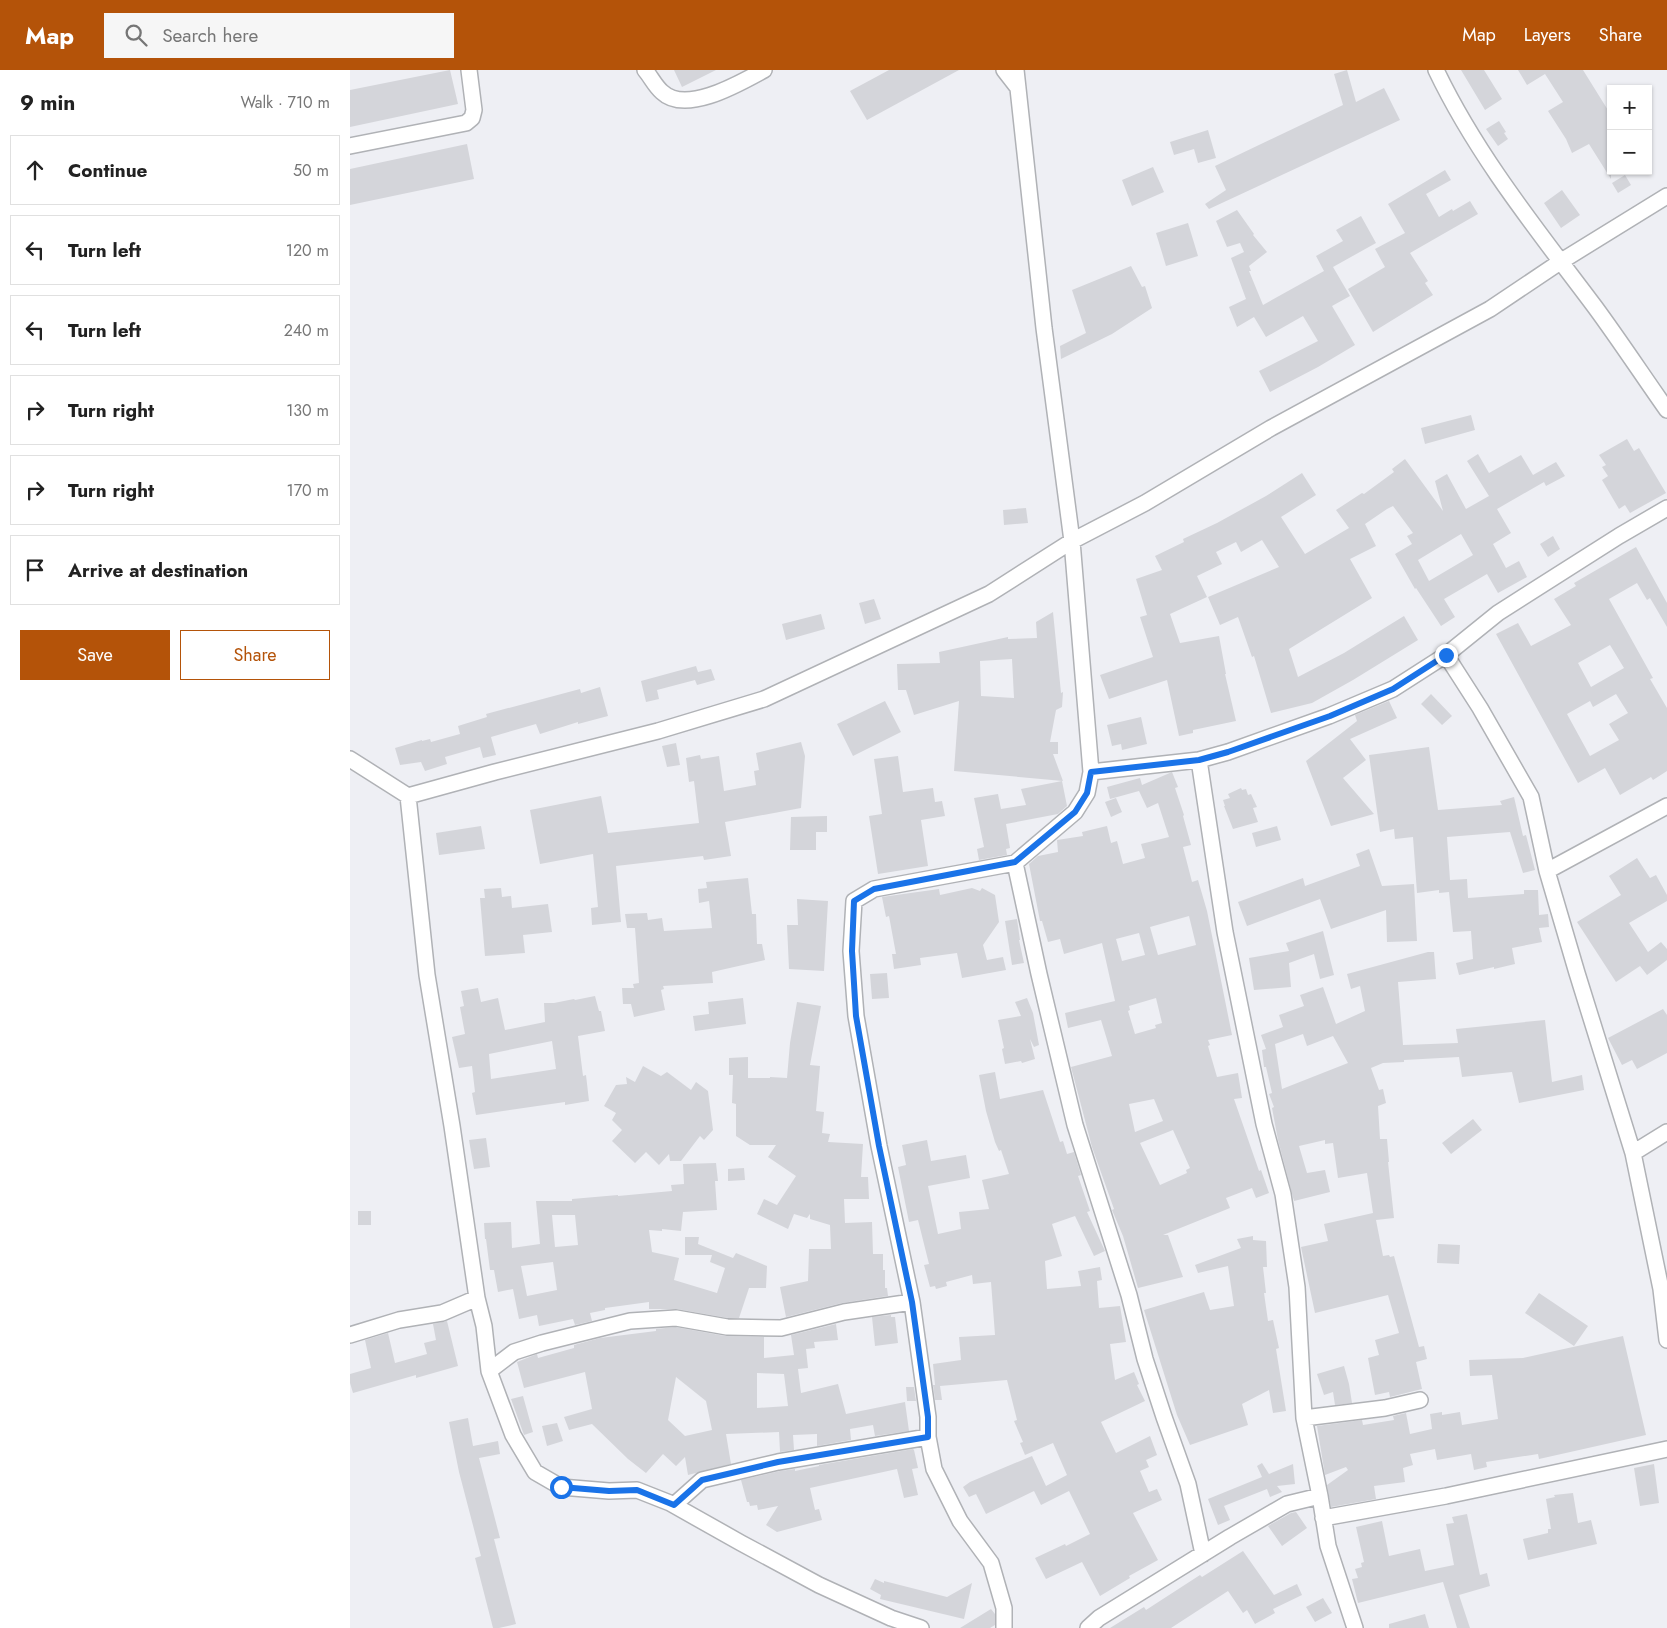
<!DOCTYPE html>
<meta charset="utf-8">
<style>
body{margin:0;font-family:Jost,sans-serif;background:#f6f6f6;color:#222}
.controls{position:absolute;right:15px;top:15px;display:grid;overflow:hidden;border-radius:0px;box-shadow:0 1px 4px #0004}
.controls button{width:45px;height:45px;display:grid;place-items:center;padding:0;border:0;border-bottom:1px solid #e0e0e0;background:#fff;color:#222;font:25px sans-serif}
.stop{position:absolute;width:15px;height:15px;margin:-11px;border:4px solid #1a73e8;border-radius:50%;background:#fff}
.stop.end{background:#1a73e8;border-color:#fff;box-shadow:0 1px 5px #0008}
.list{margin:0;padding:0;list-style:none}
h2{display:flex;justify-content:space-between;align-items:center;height:65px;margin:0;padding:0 20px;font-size:21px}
h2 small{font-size:16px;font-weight:400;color:#767676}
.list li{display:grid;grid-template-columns:32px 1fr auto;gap:15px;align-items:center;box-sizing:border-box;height:70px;margin:0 10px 10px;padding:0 10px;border:1px solid #e0e0e0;border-radius:0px}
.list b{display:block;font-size:19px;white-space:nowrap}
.list em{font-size:16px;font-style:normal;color:#767676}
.actions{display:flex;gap:10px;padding:15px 20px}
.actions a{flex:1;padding:11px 0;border:1px solid #b45309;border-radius:0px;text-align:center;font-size:18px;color:#b45309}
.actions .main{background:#b45309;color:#fff}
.icon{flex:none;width:28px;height:28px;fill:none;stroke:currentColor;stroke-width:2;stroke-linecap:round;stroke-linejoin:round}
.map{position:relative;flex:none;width:1317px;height:1558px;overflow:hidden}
header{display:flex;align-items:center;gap:30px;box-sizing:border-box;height:70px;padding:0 25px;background:#b45309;color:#fff}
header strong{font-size:24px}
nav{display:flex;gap:28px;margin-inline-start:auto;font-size:18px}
.search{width:350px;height:45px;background:#f6f6f6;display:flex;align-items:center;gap:12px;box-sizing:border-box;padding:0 18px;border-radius:0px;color:#767676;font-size:19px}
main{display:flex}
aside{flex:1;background:#fff}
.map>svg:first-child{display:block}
</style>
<header>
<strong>Map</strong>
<div class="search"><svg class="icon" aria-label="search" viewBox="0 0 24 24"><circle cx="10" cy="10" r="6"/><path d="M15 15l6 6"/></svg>Search here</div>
<nav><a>Map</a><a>Layers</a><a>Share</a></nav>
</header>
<main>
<aside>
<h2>9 min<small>Walk · 710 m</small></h2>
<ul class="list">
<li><svg class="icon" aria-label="ahead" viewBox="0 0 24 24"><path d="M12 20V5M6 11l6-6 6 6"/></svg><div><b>Continue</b></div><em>50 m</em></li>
<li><svg class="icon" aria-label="left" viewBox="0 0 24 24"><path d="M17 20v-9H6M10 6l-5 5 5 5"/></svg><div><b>Turn left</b></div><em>120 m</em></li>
<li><svg class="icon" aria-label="left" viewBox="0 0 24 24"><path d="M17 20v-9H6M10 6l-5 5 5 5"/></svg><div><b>Turn left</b></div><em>240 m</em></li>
<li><svg class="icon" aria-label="right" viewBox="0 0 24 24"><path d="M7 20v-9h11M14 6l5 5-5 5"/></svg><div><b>Turn right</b></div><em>130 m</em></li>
<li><svg class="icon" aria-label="right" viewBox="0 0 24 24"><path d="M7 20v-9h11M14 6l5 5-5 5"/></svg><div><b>Turn right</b></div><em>170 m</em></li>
<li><svg class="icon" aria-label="arrive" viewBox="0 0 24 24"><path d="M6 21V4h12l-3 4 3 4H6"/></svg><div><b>Arrive at destination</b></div></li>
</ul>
<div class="actions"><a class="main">Save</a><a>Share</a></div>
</aside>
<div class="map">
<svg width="1317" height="1558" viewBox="0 0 1317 1558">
<rect width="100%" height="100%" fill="#eeeff4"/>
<!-- building -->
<path fill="#d4d5da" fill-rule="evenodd" d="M100,0L108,34L0,57V20Z
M324,0H366L332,17Z
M539,0H609L517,50L500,21Z
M997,0L1006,32L1034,18L1050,50L859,139L855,134L876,120L865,96L993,35L984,4Z
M1111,0H1134L1152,29L1135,40Z
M1168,0H1233L1261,45V109L1239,74L1222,83L1216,69L1198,41L1213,32L1195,4L1177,15Z
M1149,51L1156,62L1154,63L1158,69L1148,76L1136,59Z
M858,60L866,88L848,93L844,79L824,85L820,72Z
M117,74L124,109L0,135V99Z
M803,97L814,122L782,136L772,110Z
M1095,100L1101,110L1076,124L1089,147L1102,139L1103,141L1120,131L1128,144L1060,183L1078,211L1075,213L1083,225L1023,262L998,219L1035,197L1025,179L1055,163L1038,134Z
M1275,105L1281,115L1268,123L1262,113Z
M1212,120L1230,145L1211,158L1194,133Z
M887,140L904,164L903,165L917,182L899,196L901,201H899L913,235L974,201L966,186L993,171L986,160L1011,146L1026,173L983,197L1000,226L982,236L1005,275L968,297L920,322L909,301L968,271L953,246L916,267L904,247L887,257L879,237L896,229L881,188L894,182L890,173L877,177L866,151Z
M838,153L848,186L816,196L806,163Z
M781,196L792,217L795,216L802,238L762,264L711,289L710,276L736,263L722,220Z
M1121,345L1125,360L1075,374L1071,358Z
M1277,369L1284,381L1289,378L1316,423L1280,443L1275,435L1269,439L1252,410L1258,406L1252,397L1256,395L1249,385Z
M1128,384L1139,403L1171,385L1183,405L1206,392L1215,406L1196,416L1194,412L1147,439L1161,463L1143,474L1156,498L1169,491L1177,507L1148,523L1137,504L1094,529L1105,547L1091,556L1066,518L1065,519L1045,484L1062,474L1057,466L1063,463L1043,436L1037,439L1015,454L1026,476L1000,489L1022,528L939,579L948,607L994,583L1054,546L1068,570L1003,610L962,633L921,643L904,586L902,587L888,547L870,555L858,527L929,497L912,470L891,482L886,472L866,482L872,494L847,506L857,527L820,544L830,573L869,566L876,604H875L886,651L843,660V663L829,666L817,610L759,629L750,605L803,587L790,547L797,545L786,509L812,500L805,486L834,472L833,469L867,453L916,426L952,403L966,425L931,447L955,484L999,458L986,440L1012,423L1014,424L1044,402L1042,399L1055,389L1093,441L1085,411L1097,404L1116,439L1139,426L1117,391ZM1111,464L1123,485L1079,511L1068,490Z
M676,438L678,453L654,455L653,440Z
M1203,466L1210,479L1198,487L1190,474Z
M1286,477L1317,533V557L1300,528L1297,530L1287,513L1259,529L1303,608L1300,609L1317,638V701L1303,710L1301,707L1270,725L1255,698L1228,713L1146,564L1168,553L1181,576L1221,555L1204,529L1226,516L1224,513ZM1260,575L1274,598L1241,617L1228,593ZM1266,624L1278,643L1259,654L1269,670L1240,686L1217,644L1240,631L1243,637Z
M524,529L531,549L515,554L509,533Z
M703,542L711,623L713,622L712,637L706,640L700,672H708V684H703L713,711L604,701L609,631L564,645L556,620H548L547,594L590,593L589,582L658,567V569L687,568L686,552ZM662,589L664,628L631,626L630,591Z
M471,544L475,559L436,570L432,554Z
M346,596L348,602L361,599L365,610L347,615L345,610L307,620L309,629L296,632L291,611Z
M250,617L258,646L228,654V652L190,664L186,654L141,667L146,685L133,688L130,677L95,687L97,694L75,701L71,692L50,695L45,678L72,670V671L80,669L81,672L110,664L108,656L137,647L136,644L230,619L231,623Z
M1081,624L1102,646L1092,655L1071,634Z
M535,631L551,662L503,686L487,654Z
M1039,631L1047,648L1000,669L1016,690L993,708L1024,744L981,756L956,691L1007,651L1005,645Z
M791,647L797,674L772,680L771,674L762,676L757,655Z
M451,672L455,686L451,738L375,752L381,786L354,790L353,786L266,796L271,852L242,855L241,838L248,837L243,784L190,794L180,740L251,726L258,763L349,753L344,711L339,712L336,688L350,685L351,689L369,686L374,721L406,715L404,701L409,700L406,683Z
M326,673L330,695L317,697L312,676Z
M1079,677L1088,740L1152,735L1150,731L1164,727L1173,766L1176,765L1185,800L1173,803L1160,762L1097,767L1100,810L1117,809L1118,828L1174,824V820H1188L1189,845L1198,844L1199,857L1189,858L1192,872L1162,878L1165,894L1144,899V897L1109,905L1106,893L1123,889L1121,861L1103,862L1099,822L1089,823V820L1067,823L1063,767L1045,769L1044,759L1030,762L1019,685Z
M548,686L553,722L583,718L585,732L592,731L595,746L571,750L578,796L528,804L519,746L532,744L524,689Z
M822,702L828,717L825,718L834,745L833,746L841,775L833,777L842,812L848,810L857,841L882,965L858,970L860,975L858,976L867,1007L888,1003L892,1028L884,1029L909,1101L911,1100L919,1123L906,1128L902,1118L876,1128L880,1138L813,1165H818L833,1207L788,1218L773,1166L762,1140L764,1139L742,1077L721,997L762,986L751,950L718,958L715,943L765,931L752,873L714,884L710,869L698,872L692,851H690L679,794L688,786L708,782L707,770L733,766L732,762L757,756L761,773L767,771L773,794L795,788L791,774L819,767L808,733L797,738L789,721L760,729L757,717L790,708L792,715ZM839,846L846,875L808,885L800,857ZM789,863L795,885L772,891L766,869ZM806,928L812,953L805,955L806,958L785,964L778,941L780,940L779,936ZM804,1029L813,1051L785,1062L779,1034ZM823,1060L840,1098L836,1100L837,1103L810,1115L790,1073Z
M712,711L717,736L708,744L656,754L660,778L656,779L657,785L629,790L627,779L634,777L624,728L648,724L651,739L676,735L671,719Z
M891,718L892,720L896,719L898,725L901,724L907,737L903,738L908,752L883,759L874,736H875L873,730L880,728L878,724Z
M766,728L772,742L761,747L755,732Z
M477,746V762H466V780H440L441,747Z
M131,756L135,779L89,785L86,763Z
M927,756L931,770L906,777L902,763Z
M1019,779L1032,816L1064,814L1067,871L1037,872L1036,840L981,859L970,829L897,856L888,832L953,808L955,816L1010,796L1006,784Z
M1287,788L1300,808L1306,805L1317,825V831L1279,853L1298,882L1311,872L1317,879V890L1297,905L1290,896L1266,912L1227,852L1271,825L1259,806Z
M398,808L402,844H406L407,874H412L415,890L362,902L363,913L313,916L314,919L311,920L315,940L284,947L281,934H273L272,918H284L283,914L289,913L285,858H277L275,844L297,843L298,850L312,848L314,861L362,858L359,831L349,833L348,819L357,818L356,812Z
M151,818L152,827L161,826L162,838L198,834L202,862L173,865L175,883L135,886L130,828H135L134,819Z
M622,818L630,821L632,818L645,825L649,852L633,875L637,890L653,887L656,900L612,908L607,883L570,888L571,895L544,899L542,884H546L539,846L536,847L532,827L589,819L590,825Z
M447,829L478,831L474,901L439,899L437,855H448Z
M667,849L670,870H669L674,893L662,895L655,851Z
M973,861L984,905L970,909L964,884L939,893L941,917L904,920L899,888L939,881L936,873Z
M1078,882H1084L1086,909L1048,912L1053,975L1108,973L1106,959L1195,950L1202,1012L1232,1005L1234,1020L1169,1033L1162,1002L1112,1007L1109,987L1054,990V992L1033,993L1021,998L1029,1020L1033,1019L1036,1033L1028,1036L1030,1069H1037L1039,1092H1038L1044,1148L1026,1150L1033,1186L1039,1185L1040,1187L1044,1186L1069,1277L1074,1276L1077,1289L1066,1292L1072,1319L1040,1327L1039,1322L1025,1325L1018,1288L1029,1285L1025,1270L1049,1263L1038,1225L965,1243L951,1177L978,1171L974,1154L1023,1143L1017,1103L988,1108L983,1073L975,1074V1070L949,1076L957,1103L975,1100L980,1122L944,1131L928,1070L922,1038L924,1037L919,1024L922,1023L916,997H914L912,980L916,979L911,965L933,957L929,945L954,936L950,925L973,917L986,954L1015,941L1010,916L1001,919L997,904ZM953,964L957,976L983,966L998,993L932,1019L925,974Z
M537,903L539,928L522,929L520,904Z
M128,918L131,932L148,928L155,960L195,952L194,933H204L224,929L225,930L245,926L249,941H251L255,961L228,966L233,1006L236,1005L239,1031L215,1035V1032L126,1045L122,1023L125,1022L122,996L109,998L102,967L115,964L110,937L114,936L111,921ZM202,971L206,999L141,1009L139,984Z
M393,928L396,954L345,961L343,946L359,944L358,932Z
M677,928L683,943L689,975L684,977L680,969L685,989L672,993L671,991L655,994L652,979L654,978L648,950L671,946L665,932Z
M447,932L471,936L460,995L470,996L466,1041L474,1042L472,1063L480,1064L478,1072L513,1074L511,1107H518L519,1129H494L495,1153L522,1152L523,1184H533V1200H535V1218H537L538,1226L492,1233L436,1247L430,1217L458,1211L459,1179H481L480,1155L460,1149V1144L457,1148L444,1144L438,1159L407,1144L414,1129L427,1135L446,1106L418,1087L426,1075H400L386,1066V1034L382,1033L383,1005H379V988L398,987V1008H420V1007L437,1008L440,973Z
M1313,939L1317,945V983L1287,999L1282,990L1272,995L1258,968Z
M293,996L311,1006L317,1002L341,1020L346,1012L358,1021L363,1060L354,1070L350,1066L331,1091H320L319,1084L309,1095L296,1082L285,1093L262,1071L272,1060L262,1050L266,1043L254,1036L266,1015L277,1014L276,1007L285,1012Z
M645,1002L650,1029L693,1020L710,1072L713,1071L717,1084L724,1082L731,1105L728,1106L740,1141L737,1142L755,1181L744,1186L725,1146L702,1154L712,1186L695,1191L697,1219L731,1216L728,1201L750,1197L752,1210L747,1211L749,1238L770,1236L776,1272L760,1274L765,1310L784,1302L789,1314L787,1315L795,1331L751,1352L766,1383L800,1366L807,1385L796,1390L799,1397L790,1401L799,1422L807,1419L812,1430L783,1443L808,1490L779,1506L780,1508L750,1526L732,1492L696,1509L685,1488L715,1474L716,1476L740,1464L719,1421L691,1435L684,1421L636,1444L626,1424L619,1427L613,1417L620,1412L682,1386L696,1416L717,1405L703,1373L675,1385L670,1373L673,1372L664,1351L667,1350L657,1310L590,1316L592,1330H585L583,1315H585L583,1294L611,1290L609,1267L645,1265L641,1212L623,1214L622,1205L596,1212L597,1216L586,1219L585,1216L580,1217L574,1195L579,1194L568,1150L559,1152L548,1097L556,1095L552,1075L577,1070L581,1091L616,1085L620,1108L578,1116L588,1164L611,1159L609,1142L639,1139L632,1110L659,1104L651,1080L649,1081L645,1072L636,1041L629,1005Z
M1123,1049L1132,1060L1101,1084L1092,1073Z
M136,1068L140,1097L124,1099L119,1070Z
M366,1093L368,1111H365L367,1140L333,1142L331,1161L312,1159V1161L299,1160L302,1182L329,1188L324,1210L367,1223L375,1198L360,1192L362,1185H335V1167H349L348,1174L383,1188L386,1183L417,1196L416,1218H399L389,1248H378L327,1239H299V1232L255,1238V1240L240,1243L242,1251L225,1255L223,1249L189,1256L187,1245L169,1249L163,1219L148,1222L144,1200H140L136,1169H135L134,1153L161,1152L162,1178L190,1174L186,1131H222V1129L268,1125V1126L322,1121L321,1115L334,1114L333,1094ZM202,1145H225L228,1175L205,1177ZM203,1192L207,1220L177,1226L171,1196Z
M394,1098L395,1110L378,1111V1099Z
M8,1141H21V1155H8Z
M903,1166V1170L916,1171L917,1197H913L916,1223H914L918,1251L923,1250L929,1278L926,1279L936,1341L923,1343L919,1320L892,1334L898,1355L840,1375L827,1345L794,1240L854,1222L860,1240L884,1236L878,1196L848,1203L845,1195L891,1178L887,1169Z
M1088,1174L1110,1175L1109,1194L1087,1193Z
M1189,1223L1238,1256L1224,1276L1175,1243Z
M541,1245V1247H545L548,1273L525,1276L522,1247Z
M97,1251L108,1296L66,1308V1305L3,1323L0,1313V1304L21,1298L15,1270L38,1263L45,1293L77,1284L74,1273L86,1270L83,1254Z
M486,1254L488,1270L464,1272L465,1278L456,1279L458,1298L448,1299L451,1323L488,1314L496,1344L555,1332L559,1361L525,1366L523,1355L500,1359L501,1370L467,1376V1364L443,1365L444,1380L430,1382L429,1362L376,1364L381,1394L338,1405L335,1387L326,1396L313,1384L296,1403L278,1389L242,1354L219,1360L214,1347L242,1339L235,1302L174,1318L167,1292L187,1284L188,1288L224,1278V1275L250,1268L306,1261V1259L325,1257L375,1266L414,1267V1288L444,1285L441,1265ZM407,1303L434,1304L438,1336L407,1338ZM326,1307L356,1331L362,1360L335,1366L318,1350Z
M1273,1266L1296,1365L1189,1389L1188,1384L1136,1392L1137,1397L1124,1400L1121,1384L1087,1390L1085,1379L1060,1384L1063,1395L1053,1398L1055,1412L1024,1416L1026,1429L981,1437L977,1415L998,1400L996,1397L975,1405L967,1356L1012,1350L1013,1355L1044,1350L1043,1346L1056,1343L1060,1364L1082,1359L1080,1344L1092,1342V1345L1110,1342L1112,1355L1148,1349L1142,1305L1120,1306L1119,1290L1173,1288Z
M994,1296L999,1314L1002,1333L985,1335L983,1322L974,1325L967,1304Z
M556,1317H564L566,1331H557Z
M173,1326L183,1362L174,1365L161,1329Z
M118,1348L123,1376L148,1371L150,1384L129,1388L150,1468L144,1469L166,1554L149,1558H143L125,1488L131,1486L109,1402L99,1352Z
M207,1353L213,1371L197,1376L192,1356Z
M563,1379L564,1380L568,1398L562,1399L568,1425L554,1428L547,1399L460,1418L465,1440L469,1439L472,1450L427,1462L416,1455L428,1436L408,1440L407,1435L400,1436L399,1432H397L391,1410L430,1401L445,1399V1401L469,1396V1395Z
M912,1393L919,1404L943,1394L945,1414L927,1416L932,1422L920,1427L917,1419L874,1436L880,1450L868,1455L858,1429L912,1407L907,1396Z
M1304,1394L1309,1433L1290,1436L1284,1398Z
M1223,1423L1228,1453L1241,1450L1247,1474L1178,1490L1173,1469L1198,1463V1459H1201L1196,1429L1205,1427L1204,1425Z
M946,1442L957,1458L932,1476L918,1456L941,1443Z
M1117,1444L1130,1505L1137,1503L1140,1516L1109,1525L1120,1558H1107L1093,1512L1008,1533L1002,1509L1008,1508L1005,1499L1012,1497L1011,1493L1014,1492L1006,1457L1032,1451L1039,1486L1070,1479L1075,1501L1104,1495L1096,1454L1104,1453L1102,1447Z
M893,1481L924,1525L947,1514L952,1525L923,1539L925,1543L905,1554L897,1540L893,1543L878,1521L821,1558H760L794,1537L796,1540L850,1505L852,1507Z
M525,1509L534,1513V1511L597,1527L622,1513L614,1549L530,1529L531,1525L520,1519Z
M973,1528L982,1543L965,1552L956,1537Z
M641,1539L645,1544V1555L640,1558H610Z
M1075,1544L1079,1558H1039V1554Z"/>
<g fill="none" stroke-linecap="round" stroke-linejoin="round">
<defs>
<path id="minor" d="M295,0C301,7 305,16 312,22C336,45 390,13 414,0
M654,0L668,18
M1086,0C1127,86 1188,161 1245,237C1270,271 1293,306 1317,340
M0,76L116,53L122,48L124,40L119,0
M1096,585L1130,638L1181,727L1197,801L1227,903L1283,1083L1311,1219L1317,1270
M0,689L58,726L145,702L308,661L414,629L639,524L722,471L795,433L921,358L1140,239L1210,192L1317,126
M849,690L875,862L914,1054L933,1124L947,1217L954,1348L970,1426L978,1476L1005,1558
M741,702L849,690L878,682L979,646L1043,619L1096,585L1148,543L1269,466L1317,438
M58,726L77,905L102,1056L127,1228L134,1256L139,1301L163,1365L185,1402L211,1417L259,1421L287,1420L320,1433L391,1473L469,1515L541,1548L571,1558
M665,793L689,904L725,1055L779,1225L795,1289L814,1347L838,1414L853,1484
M1197,801L1317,736
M1283,1083L1317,1062
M0,1265L49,1250L92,1243L127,1228
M139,1301L164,1282L192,1273L280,1251L326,1248L377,1257L431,1258L494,1242L562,1232
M954,1348L1035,1338L1070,1330
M324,1435L352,1410L428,1392L578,1367
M973,1448L1096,1426L1317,1379
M654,1558V1538L641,1493L610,1451L584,1399L578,1367V1347L562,1232L529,1076L506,946L501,881L504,831L524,819L665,793L725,742L737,723L741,702L722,471L694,258L666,0
M738,1558L749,1548L880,1467L937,1434L970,1426"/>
</defs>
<!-- minor casing -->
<use href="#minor" stroke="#b0b2b6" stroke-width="18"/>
<!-- minor -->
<use href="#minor" stroke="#fff" stroke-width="15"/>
</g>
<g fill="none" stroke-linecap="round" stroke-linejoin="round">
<!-- route -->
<path stroke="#1a73e8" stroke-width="6" d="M211,1417L259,1421L287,1420L324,1435L352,1410L428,1392L578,1367V1347L562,1232L529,1076L506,946L502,881L504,831L524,819L665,792L725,742L737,723L741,702L849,690L878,682L980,646L1043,619L1096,585"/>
</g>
</svg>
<div class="controls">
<button>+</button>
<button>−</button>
</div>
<div class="stop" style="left:211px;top:1417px"></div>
<div class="stop end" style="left:1096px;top:585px"></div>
</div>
</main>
